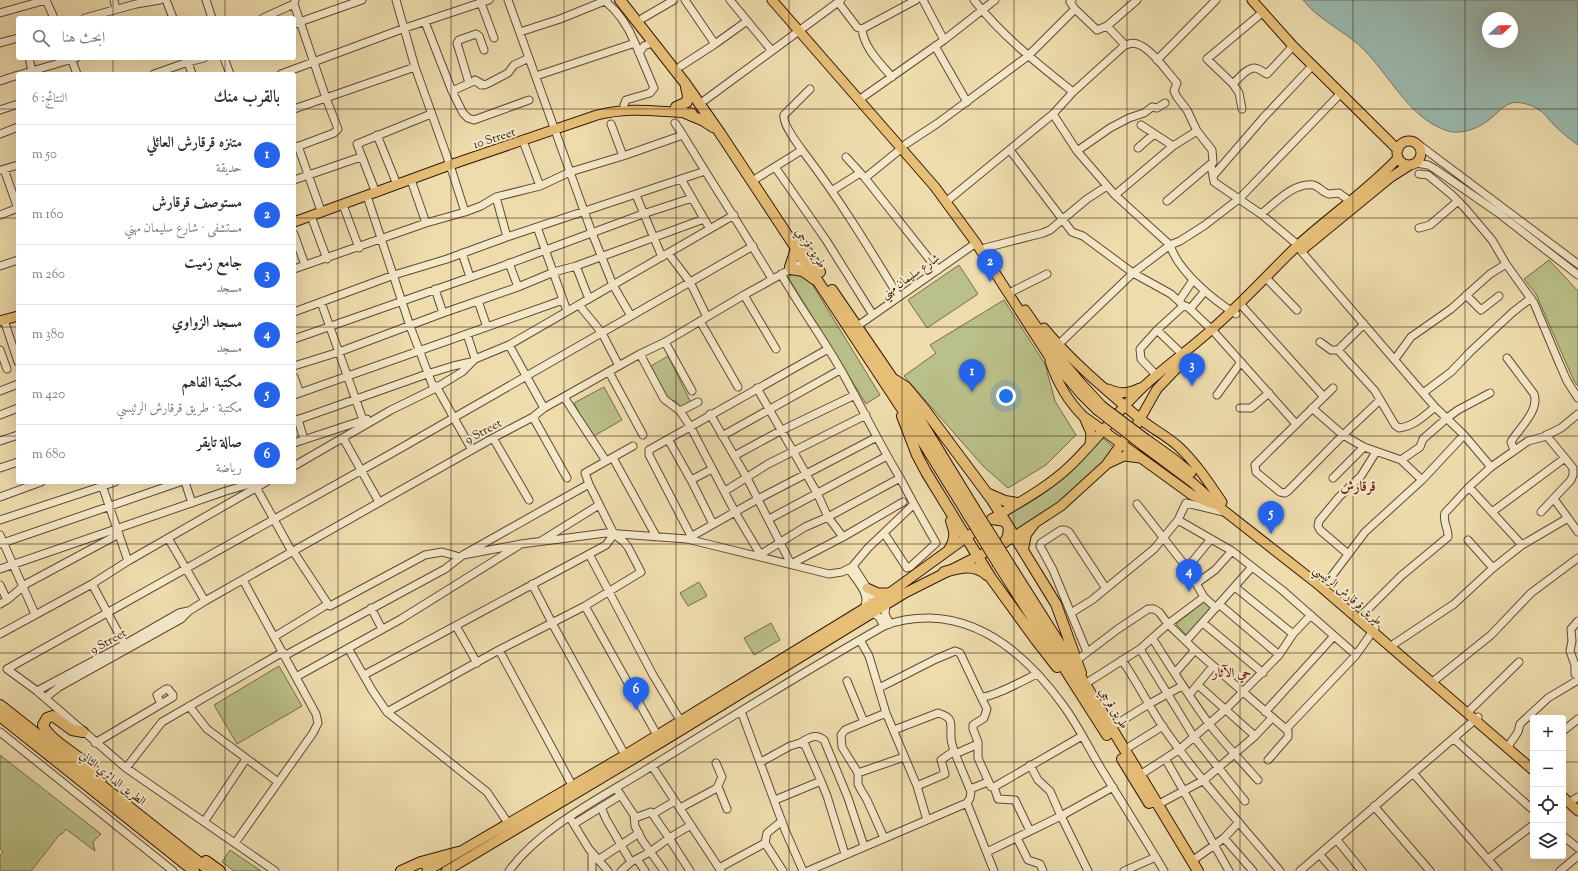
<!DOCTYPE html>
<html lang="ar">
<meta charset="utf-8">
<style>
body{margin:0;font-family:"Sorts Mill Goudy",Amiri,serif;background:#f2f2f3;color:#2b2b33;direction:rtl}
.controls{position:absolute;right:12px;bottom:12px;display:grid;overflow:hidden;border-radius:4px;box-shadow:0 4px 16px #0002}
.controls button{width:36px;height:36px;display:grid;place-items:center;padding:0;border:0;border-bottom:1px solid #e1e1e2;background:#fff;color:#2b2b33;font:20px sans-serif}
.compass{position:absolute;left:1482px;top:12px;width:36px;height:36px;border-radius:50%;background:#fff;box-shadow:0 4px 16px #0002;rotate:68deg}
.you{position:absolute;left:1006px;top:396px;width:14px;height:14px;margin:-10px;border:3px solid #fff;border-radius:50%;background:#1a73e8;box-shadow:0 0 0 6px #1a73e833}
.badge{display:grid;place-items:center;width:26px;height:26px;border-radius:50%;background:#2563eb;color:#fff;font-size:13px;font-weight:700}
.pin{position:absolute;translate:-50% -33px;filter:drop-shadow(0 1px 2px #0008)}
.pin::after{content:'';position:absolute;top:21px;width:14px;height:12px;background:inherit;clip-path:polygon(0 0,100% 0,50% 100%)}
.list{margin:0;padding:0;list-style:none}
h2{display:flex;justify-content:space-between;align-items:center;height:52px;margin:0;padding:0 16px;font-size:17px}
h2 small{font-size:13px;font-weight:400;color:#7c7c81}
.list li{display:grid;grid-template-columns:26px 1fr auto;gap:12px;align-items:center;box-sizing:border-box;height:60px;padding:0 16px;border-top:1px solid #e1e1e2}
.list b{display:block;font-size:15px;white-space:nowrap}
.list p{margin:0;font-size:13px;white-space:nowrap;color:#7c7c81}
.list em{font-size:13px;font-style:normal;color:#7c7c81}
.icon{flex:none;width:22px;height:22px;fill:none;stroke:currentColor;stroke-width:2;stroke-linecap:round;stroke-linejoin:round}
.map{position:relative;flex:none;width:1578px;height:871px;overflow:hidden;direction:ltr}
.search{position:absolute;background:#fff;box-shadow:0 4px 16px #0002;left:16px;top:16px;width:280px;height:44px;display:flex;align-items:center;gap:10px;box-sizing:border-box;padding:0 14px;border-radius:4px;color:#7c7c81;font-size:15px}
.panel{position:absolute;background:#fff;box-shadow:0 4px 16px #0002;left:16px;top:72px;width:280px;height:412px;border-radius:4px;direction:rtl}
.map>svg:first-child{display:block}
</style>
<div class="map">
<svg width="1578" height="871" viewBox="0 0 1578 871">
<rect width="100%" height="100%" fill="#eedcad"/>
<filter id="stains"><feTurbulence type="fractalNoise" baseFrequency=".005" numOctaves="4"/><feColorMatrix values="0 0 0 0 .2 0 0 0 0 .09 0 0 0 0 .02 0 0 0 .5 -.17"/></filter>
<radialGradient id="worn" r=".72"><stop offset=".6" stop-color="#630" stop-opacity="0"/><stop offset="1" stop-color="#630" stop-opacity=".3"/></radialGradient>
<!-- green -->
<path fill="#bac089" stroke="#766c48" d="M1549,260L1578,291V386L1574,381L1536,294L1524,279Z
M959,265L978,294L927,328L908,300Z
M795,273L809,279L880,395L866,404L788,277Z
M1004,300L1045,364L1055,401L1076,435L1046,465L1008,488L983,466L904,376L936,353L930,345Z
M668,356L691,403L682,409L675,401L669,400L651,366Z
M604,387L622,420L592,437L574,403Z
M1100,436L1116,449L1081,487L1016,532L1005,514L1056,481Z
M699,582L707,596L688,606L680,593Z
M1205,601L1212,610L1188,637L1176,624Z
M771,623L780,640L754,655L744,638Z
M279,666L302,706L237,744L214,705Z
M0,755L101,834L93,842L95,851L66,829L62,834H60L31,871H0V856L3,852L0,849Z
M230,850L261,871H234L222,862Z"/>
<!-- water -->
<path fill="#9bbab1" stroke="#71796d" fill-rule="evenodd" d="M1303,0H1578V145C1570,139 1562,133 1555,126C1549,120 1545,113 1538,109C1532,105 1519,101 1512,103C1503,105 1497,114 1490,119C1480,128 1461,135 1448,131C1407,118 1389,72 1359,45C1342,30 1318,19 1303,0ZM1488,18H1512V42H1488Z"/>
<g fill="none" stroke-linecap="round" stroke-linejoin="round">
<defs>
<path id="minor" d="M46,0L54,18
M114,0L116,9
M166,0L173,18
M206,0L212,18
M396,0L415,67L450,165L465,212
M508,0L592,233L613,285L631,316
M604,0C619,12 628,26 635,43
M685,0L715,44
M730,0L772,51
M923,0L944,40
M974,0C1002,36 1038,64 1073,92
M1072,0L1070,2L1075,9L1097,30L1107,26L1137,0
M838,2L857,27L862,29L916,0
M481,3L494,38
M0,13L46,0
M85,18L136,4L160,0
M263,18L294,4
M643,18L674,0
M425,22L452,91L463,113L468,118L474,120L529,100
M294,24L362,0
M1107,26L1125,45
M862,29C864,48 880,63 892,77
M520,32L560,19L607,0
M0,43L18,38
M935,46L967,102
M639,53L644,46L654,42
M29,58L32,71
M71,58L77,74
M224,58L230,74
M187,59L192,74
M1157,60L1216,0
M681,66L715,44L747,21
M22,74L76,58
M154,74L188,62L204,58
M281,74L405,28L489,0
M536,76L635,43L654,88L650,93L626,100L624,105
M0,81L18,75
M469,83L457,43L459,40L476,34L479,36L484,50
M1233,84C1238,79 1250,64 1258,69C1262,70 1264,73 1267,74L1293,46
M481,85L475,80L484,85L487,84L508,73L514,65L529,58
M810,89L784,115C782,124 799,146 805,154C840,200 869,248 899,297
M452,91L472,82
M863,97L944,40L995,0
M705,100L841,0
M294,109L415,67
M1242,109L1239,93L1233,84L1207,59L1263,12
M0,110L18,104
M1053,114L1077,151L1115,195L1170,245C1178,271 1213,300 1236,314
M675,123L683,135
M611,124L623,156
M1141,125L1173,146
M0,134L18,127
M377,135L396,182
M523,141L540,186
M906,144L938,123L1028,56L1075,9
M1418,144L1578,264
M298,146L320,208
M294,148L334,133L338,129L326,98L294,4L295,0
M1138,148L1154,134
M1010,150L1072,232L1083,236L1133,273L1171,294L1184,306
M1077,151L1110,128L1129,118L1144,113L1152,107L1157,108L1165,103
M846,157L865,178L938,270
M1416,163L1428,165L1435,169L1497,212L1578,275
M775,167L826,240L873,315
M4,169L18,209
M1,170L18,165
M1419,174L1428,175L1452,195L1464,207L1492,240L1506,264L1534,303L1557,358L1567,381L1578,398
M1213,176L1264,117L1313,65
M757,178L802,150
M865,178L902,148
M681,179L710,229
M294,180L361,157
M411,180L426,223
M833,190L860,173
M376,193L357,144L431,114
M636,195L662,257
M1115,195L1173,146L1197,131
M367,196L410,326L434,389
M496,197L507,237
M947,201L1053,114L1073,92L1125,45C1129,44 1133,42 1137,44C1151,48 1167,72 1177,83L1174,91L1177,97L1187,110L1197,131L1212,150L1213,162L1211,165L1214,182L1261,214L1298,245L1301,251L1435,407L1464,435L1491,467
M1167,201L1213,162
M343,205L359,248
M1261,214C1275,203 1294,182 1313,185C1319,186 1323,193 1329,194C1332,194 1336,193 1339,193L1351,202
M0,215L18,208
M311,216L327,259
M537,227L567,311
M1419,228L1430,225L1458,201
M294,234L305,265
M985,248L1043,233L1050,230L1087,199L1107,186
M462,253L470,277
M668,253L690,282L707,317
M509,263L518,287
M0,266L18,260
M576,266L589,299
M294,269L426,223L465,212L481,206L496,197L540,186L570,172L623,156L683,135C712,183 743,230 772,279
M1269,281L1297,310
M435,289L443,313
M1013,291L1047,274
M744,295L776,349
M1466,295L1481,310L1499,296
M478,301L487,327
M1179,301L1193,280
M321,302L363,420
M579,305L602,333L619,366
M1243,307L1324,397
M1190,309L1205,291
M294,312L394,275L447,259L507,237L705,171
M4,320L18,362
M700,321L738,387
M856,327L976,243
M1157,330L1183,355
M1215,333L1296,424
M467,334L475,359
M294,339L497,268L643,214L692,198
M665,342L692,391
M1320,342L1331,350H1338L1364,324
M509,345L544,408
M1058,345L1133,273L1170,245L1180,241L1205,225L1240,198L1341,93
M0,350L7,369
M1338,350L1375,391L1395,425L1399,428C1414,426 1423,417 1435,407
M640,354L664,399L680,411L690,426L735,512L760,554
M1507,358L1534,394C1540,411 1518,429 1511,442L1514,450
M1395,359L1411,337L1451,309L1490,274L1506,264
M294,366L339,352L443,313L518,287L554,272L576,266L704,219
M609,372L643,435
M1157,376L1141,359L1140,349L1157,330L1182,307L1186,306L1190,309L1212,330
M294,377L300,393
M436,386L472,450
M757,388L817,493L828,517L843,537
M1333,388L1255,465L1256,472L1280,492L1285,493L1288,491L1343,435L1380,400
M0,391L18,384
M1423,393L1451,372L1470,352L1513,312L1531,298
M294,395L563,300
M1217,395L1241,362
M564,397L606,461
M1240,408H1251L1269,393
M1312,408L1343,435L1364,447L1401,460L1422,480
M680,411L698,402
M710,414L747,478L791,564L843,537L903,502
M0,415L18,408
M533,417L567,478
M298,419L304,440
M294,421L427,374L453,366L471,362
M1546,435L1565,458
M722,436L840,370
M343,438L379,502
M493,438L529,500
M668,439L691,480L713,524
M0,441L18,435
M294,443L367,419
M734,456L780,431L855,395
M613,458L656,536
M1401,460L1420,447L1423,439L1447,418L1458,410L1490,393
M294,466L391,410L434,389L462,372L475,359L509,345L734,215
M0,468L18,462
M1333,478L1364,447
M691,480L712,469
M101,482L128,561
M185,482L192,503
M1469,487L1522,545
M725,491L768,464L866,415
M0,497L41,482
M1554,499L1568,518
M1137,504L1187,568L1204,597L1216,608
M1492,512L1565,458L1573,468V475L1571,480L1541,512
M769,519L887,456
M0,520L115,482
M1178,520L1232,551L1282,590L1356,655
M884,533L907,568L910,567L934,545L936,543L914,504
M0,535L35,614
M691,536L649,455V450L828,349
M168,538L205,601
M687,539L758,499L877,437
M1468,540L1493,568
M541,541L599,505
M0,544L180,482
M293,551L328,604
M589,554L653,675L680,720
M1348,554L1320,530L1318,526L1319,521L1339,497L1361,476L1376,452
M463,555L521,544L606,533L687,539L829,574L842,572L852,567L868,548L914,504L900,478
M758,556L805,527L828,517L900,478C879,443 861,406 841,370C822,337 800,307 781,274
M853,566L876,602
M1187,568L1211,539
M0,569L226,491L250,484L256,487L292,552
M849,569C856,580 873,596 863,609
M1197,583L1215,570L1232,551
M92,584L126,647
M532,584L552,623L625,755
M0,585L7,600
M1325,585L1365,532L1422,480L1464,435
M1235,587L1293,634
M0,604L7,600L26,584L119,534
M1219,604L1279,655
M886,605L885,614L890,624
M585,606L657,735
M371,608L382,629
M873,613L879,617L884,626
M1071,613L1092,600L1154,549L1178,520L1186,503L1224,512
M1361,616L1401,576L1448,537C1449,529 1442,521 1445,513L1469,487L1491,467L1528,441L1543,437L1561,428L1578,414
M1578,621L1571,629L1572,641L1570,651L1575,665V674L1578,677
M1203,623L1263,673
M456,626L477,663
M0,634L92,584L128,561L266,482
M274,637L328,604L330,606L425,555L442,552L460,557
M1152,638C1171,667 1189,697 1210,725C1225,744 1242,762 1258,780
M860,640L869,656L886,713L917,786L927,820
M1186,641L1252,567
M1394,644L1454,604L1493,568L1522,545L1568,518L1578,532
M348,648L372,690L387,712L487,792L508,823
M1140,649L1194,737L1245,801
M499,650L572,785
M1087,652L1053,570L1040,546L1041,543L1061,530H1065L1069,532L1105,587
M284,656L445,569L463,555L589,484
M1077,660L1118,629L1148,609H1154L1159,612L1168,624L1195,650L1288,731V737L1268,760
M1122,660C1137,682 1149,706 1163,727C1198,778 1241,824 1280,871
M1175,673L1195,650
M364,675L606,545L614,534
M296,677L401,619L518,546
M1435,680L1491,635L1531,593L1578,558
M847,681L864,722
M1085,684L1140,649L1168,624L1204,597
M1198,685L1255,736
M879,688L936,659L955,651L960,653L981,697C992,698 1026,679 1037,674
M37,691L125,644L179,613L188,611
M1189,695L1213,666
M981,697L987,709L984,718L973,725V729L978,742V758L991,787H994L1082,736
M45,698L59,687L181,619L189,611L205,601L493,438L533,417L544,408L640,354L665,342L744,295L809,259
M189,706L207,729L278,782
M1470,710L1519,662
M741,711L785,830L803,871
M387,712L499,650L585,606L641,572L628,547L624,542L614,534L589,484L585,473L633,446
M1265,712L1334,636
M1110,728L1149,704L1182,686
M1286,729L1356,655L1375,628
M894,730L938,713C955,718 950,724 951,738C951,742 953,747 954,751
M1563,731L1578,719
M0,732L173,871
M1454,739L1533,810
M95,743L173,697V695L168,689H166L157,695L161,704
M800,743C809,738 815,733 824,740L848,798L864,846
M1509,745L1518,732L1520,724L1548,698L1578,680
M1124,750L1163,726
M955,754L978,744
M1166,760L1229,871
M761,762L790,746L800,743L805,745L821,781
M716,763L722,777L717,788
M652,766L721,871
M126,768L162,722L283,652
M858,773L904,757
M1413,773L1498,871
M1140,775L1180,749L1226,709L1279,655L1293,634L1311,615
M994,787L998,799L1015,800L1030,831
M616,788L634,815L635,826L642,840L664,871
M970,789L988,782
M775,800L821,781L827,796L845,854
M1573,800L1578,797
M967,803L994,871
M1157,805L1204,780L1255,736L1272,718
M1374,806L1430,871
M601,807L606,819L631,862L621,871
M680,808L717,788L719,789L727,809
M653,814L675,801
M570,818L589,849L608,871
M635,818L651,812L669,838L691,825
M204,822L246,759
M574,824L621,795
M1563,836L1578,848
M884,838L867,800L861,790L858,784V773L842,747L841,735L845,730L886,713
M1017,838L1028,860L1040,864L1043,871
M1224,838L1253,871
M1337,840L1362,871
M235,843L313,733L318,723L316,714L243,580
M765,843L783,871
M987,852L1061,816L1050,791L1038,780L1030,765
M1320,855L1334,871
M637,859L645,871
M1488,859L1533,825
M598,860L639,833
M1192,861L1224,838L1239,822
M631,862L650,852L669,838L690,871
M719,868L765,843L767,833L782,821
M275,871L126,768L37,691L7,669L401,448L753,246
M509,871C539,829 600,798 644,771C723,722 803,672 884,626C898,620 914,618 929,618C986,619 1031,661 1063,705C1078,725 1089,749 1102,770C1123,804 1144,837 1164,871
M592,871V853
M808,871L967,803L970,798L971,792L954,751L941,760L945,774L917,786
M1088,871L1061,816L1113,787
M1124,871L1156,857
M1300,871L1478,717
M1560,871L1578,856"/>
<path id="major" d="M772,0L935,187L976,243L1048,355L1081,394L1097,410
M1252,0L1293,46L1398,150
M1397 153a12 12 0 1 1 24 0a12 12 0 1 1-24 0Z
M294,222L450,165L597,115C632,106 657,112 692,113
M1302,250L1391,177L1410,165
M1025,310C1048,345 1073,376 1102,406
M0,321L18,316
M1044,328C1072,362 1106,390 1139,418C1152,429 1166,435 1179,447C1196,463 1209,483 1222,502
M1050,361C1057,382 1067,400 1083,416L1192,495L1213,504
M1108,389C1120,394 1128,394 1140,388
M1084,417L1091,433L1090,444
M1146,439L1174,459L1191,473
M1142,445L1193,483L1218,506L1320,586L1533,770
M1109,463L1124,456L1140,458
M995,517C1020,502 1048,487 1070,466C1095,442 1116,413 1142,388C1163,368 1189,350 1211,330C1242,303 1269,273 1298,245C1331,215 1368,190 1398,158
M1009,540L1061,506L1106,465L1125,439L1136,426L1157,389L1179,366
M867,588L878,593H888
M1563,797L1578,811
M427,871L625,755L891,592L982,526
M446,871L662,742L905,593L996,547"/>
<path id="highway" d="M620,0L685,83L720,133L910,421L970,518
M676,107L687,102L688,96L686,87
M685,113L704,121L713,127
M801,243L820,272
M790,267L796,249
M791,269L803,271L814,279
M832,290L914,410L977,513
M895,380L906,387L925,410L992,500L1056,604L1081,673
M902,416L917,455L926,472L991,578L1036,640L1057,667
M989,494L1005,501L1017,503
M992,519L1005,521
M1005,542L1008,536L1009,527
M950,548C956,538 955,532 951,521
M1023,549L1026,534L1033,525
M1006,559L1085,684L1198,871
M998,564L1107,735
M944,572C959,568 974,563 987,575
M0,705L210,871
M0,716L194,871
M83,732L72,730L53,716L47,718L43,725C51,744 90,759 101,780
M1122,759L1149,803
M206,861L220,871
M421,862L427,865L429,870
M401,871L421,862L458,852"/>
</defs>
<!-- minor casing -->
<use href="#minor" stroke="#624931" stroke-width="9"/>
<!-- major casing -->
<use href="#major" stroke="#331808" stroke-width="11"/>
<!-- highway casing -->
<use href="#highway" stroke="#331808" stroke-width="12"/>
<!-- minor -->
<use href="#minor" stroke="#f4e8ca" stroke-width="7"/>
<!-- major -->
<use href="#major" stroke="#e7be76" stroke-width="9"/>
<!-- highway -->
<use href="#highway" stroke="#e7be76" stroke-width="10"/>
<defs>
<path id="major-bridge" d="M1102,406L1146,439
M1097,410L1142,445"/>
<path id="highway-bridge" d="M977,513L1006,559
M970,518L998,564"/>
</defs>
<!-- major-bridge casing -->
<use href="#major-bridge" stroke="#331808" stroke-width="11" stroke-linecap="butt"/>
<!-- highway-bridge casing -->
<use href="#highway-bridge" stroke="#331808" stroke-width="12" stroke-linecap="butt"/>
<!-- major-bridge -->
<use href="#major-bridge" stroke="#e7be76" stroke-width="9"/>
<!-- highway-bridge -->
<use href="#highway-bridge" stroke="#e7be76" stroke-width="10"/>
</g>
<!-- grid -->
<path fill="none" stroke="#331808" stroke-width="1" stroke-opacity="0.55" d="M113,0V18M225,0V18M338,0V871M451,0V871M564,0V871M676,0V871M789,0V871M902,0V871M1014,0V871M1127,0V871M1240,0V871M1353,0V871M1465,0V871M113,58V74M225,58V74M0,109H18M294,109H1578M0,218H18M294,218H1578M0,327H18M294,327H1578M0,436H18M294,436H1578M113,482V871M225,482V871M0,544H1578M0,653H1578M0,762H1533M1563,762H1578"/>
<g text-anchor="middle" stroke-width="4" stroke-linejoin="round" paint-order="stroke">
<!-- street labels -->
<g font-size="12" fill="#331808" stroke="#f4e8ca">
<text transform="translate(494 138) rotate(-18)" y="4">10 Street</text>
<text transform="translate(811 248) rotate(56)" y="4">طريق قرجي</text>
<text transform="translate(910 276) rotate(-35)" y="4">شارع سليمان مهني</text>
<text transform="translate(483 431) rotate(-28)" y="4">9 Street</text>
<text transform="translate(1348 595) rotate(40)" y="4">طريق قرقارش الرئيسي</text>
<text transform="translate(108 641) rotate(-29)" y="4">9 Street</text>
<text transform="translate(1114 708) rotate(59)" y="4">طريق قرجي</text>
<text transform="translate(113 778) rotate(38)" y="4">الطريق الدائري الثاني</text>
</g>
<!-- neighbourhood labels -->
<g font-size="13" font-weight="bold" fill="#7a1f14" stroke="#f4e8ca">
<text x="1232" y="677">حي الآثار</text>
</g>
<!-- quarter labels -->
<g font-size="14" font-weight="bold" fill="#7a1f14" stroke="#f4e8ca">
<text x="1358" y="491">قرقارش</text>
</g>
</g>
<rect width="100%" height="100%" filter="url(#stains)"/>
<rect width="100%" height="100%" fill="url(#worn)"/>
</svg>
<div class="controls">
<button>+</button>
<button>−</button>
<button><svg class="icon" aria-label="locate" viewBox="0 0 24 24"><circle cx="12" cy="12" r="6"/><path d="M12 2v4M12 18v4M2 12h4M18 12h4"/></svg></button>
<button><svg class="icon" aria-label="layers" viewBox="0 0 24 24"><path d="M12 4l9 5-9 5-9-5zM3 14l9 5 9-5"/></svg></button>
</div>
<svg class="compass" viewBox="-18 -18 36 36"><path d="M0-13l5 13h-10z" fill="#e53935"/><path d="M0 13l5-13h-10z" fill="#7c7c81"/></svg>
<div class="you"></div>
<div class="pin badge" style="left:972px;top:392px">1</div>
<div class="pin badge" style="left:990px;top:282px">2</div>
<div class="pin badge" style="left:1192px;top:386px">3</div>
<div class="pin badge" style="left:1189px;top:592px">4</div>
<div class="pin badge" style="left:1271px;top:534px">5</div>
<div class="pin badge" style="left:636px;top:710px">6</div>
<div class="search"><svg class="icon" aria-label="search" viewBox="0 0 24 24"><circle cx="10" cy="10" r="6"/><path d="M15 15l6 6"/></svg>ابحث هنا</div>
<section class="panel">
<h2>بالقرب منك<small>النتائج: 6</small></h2>
<ul class="list">
<li><span class="badge">1</span><div><b>متنزه قرقارش العائلي</b><p>حديقة</p></div><em>50 m</em></li>
<li><span class="badge">2</span><div><b>مستوصف قرقارش</b><p>مستشفى · شارع سليمان مهني</p></div><em>160 m</em></li>
<li><span class="badge">3</span><div><b>جامع زميت</b><p>مسجد</p></div><em>260 m</em></li>
<li><span class="badge">4</span><div><b>مسجد الزواوي</b><p>مسجد</p></div><em>380 m</em></li>
<li><span class="badge">5</span><div><b>مكتبة الفاهم</b><p>مكتبة · طريق قرقارش الرئيسي</p></div><em>420 m</em></li>
<li><span class="badge">6</span><div><b>صالة تايقر</b><p>رياضة</p></div><em>680 m</em></li>
</ul>
</section>
</div>
